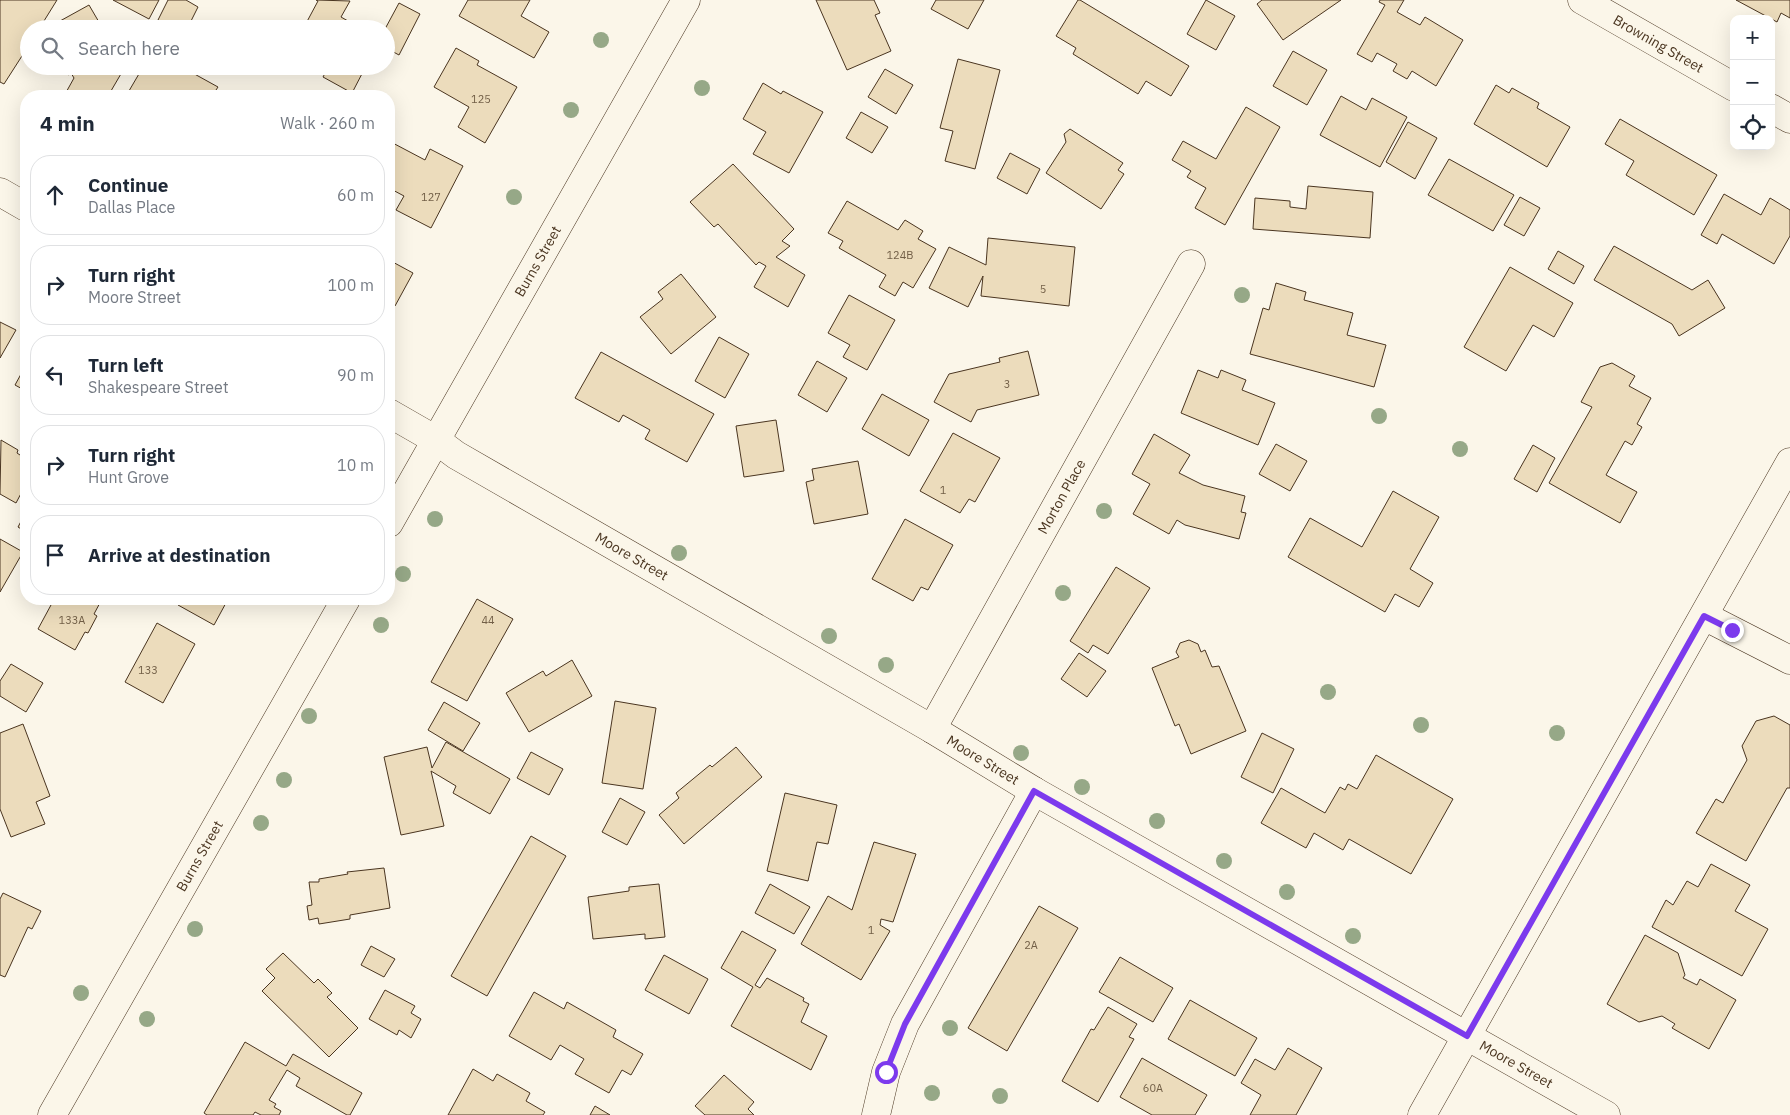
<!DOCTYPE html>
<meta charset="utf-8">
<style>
body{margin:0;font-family:"IBM Plex Sans",sans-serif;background:#f2f2f3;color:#1f2937}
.controls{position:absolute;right:15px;top:15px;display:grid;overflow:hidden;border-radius:10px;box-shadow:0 5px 20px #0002}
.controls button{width:45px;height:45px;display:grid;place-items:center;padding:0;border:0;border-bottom:1px solid #e0e1e3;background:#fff;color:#1f2937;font:25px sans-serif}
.stop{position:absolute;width:15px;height:15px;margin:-11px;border:4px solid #7c3aed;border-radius:50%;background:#fff}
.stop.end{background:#7c3aed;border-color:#fff;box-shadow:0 1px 5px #0008}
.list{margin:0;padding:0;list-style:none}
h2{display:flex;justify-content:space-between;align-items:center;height:65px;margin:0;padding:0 20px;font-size:21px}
h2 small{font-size:16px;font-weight:400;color:#747a83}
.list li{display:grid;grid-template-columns:32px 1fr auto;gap:15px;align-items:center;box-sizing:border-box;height:80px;margin:0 10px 10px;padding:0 10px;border:1px solid #e0e1e3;border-radius:20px}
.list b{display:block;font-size:19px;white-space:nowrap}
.list p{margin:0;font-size:16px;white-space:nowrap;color:#747a83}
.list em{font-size:16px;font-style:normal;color:#747a83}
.icon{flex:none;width:28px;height:28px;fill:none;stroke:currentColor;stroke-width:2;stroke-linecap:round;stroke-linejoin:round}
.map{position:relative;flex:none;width:1790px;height:1115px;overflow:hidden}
.search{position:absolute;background:#fff;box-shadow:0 5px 20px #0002;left:20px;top:20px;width:375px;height:55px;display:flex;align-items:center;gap:12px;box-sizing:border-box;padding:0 18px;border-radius:28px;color:#747a83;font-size:19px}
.panel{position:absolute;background:#fff;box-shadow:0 5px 20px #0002;left:20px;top:90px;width:375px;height:515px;border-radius:20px}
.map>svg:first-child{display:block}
</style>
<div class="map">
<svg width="1790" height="1115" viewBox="0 0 1790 1115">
<rect width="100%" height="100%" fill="#fbf6e9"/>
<!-- building -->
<path fill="#ecdcbc" stroke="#4a3520" d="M0,0H57L39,29H29V45L4,84L0,82Z
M113,0H159L149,19Z
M168,0H186L198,7L187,29H175L158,20Z
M316,0L350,1L341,17L362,29H303L318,1Z
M468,0H530L521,16L549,32L534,58L459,16Z
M816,0H874L880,13L875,15L891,51L847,70Z
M936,0H984L968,29L931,9Z
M1078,0H1080L1189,66L1171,96L1146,81L1138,94L1073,54L1076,48L1056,36Z
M1206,0L1235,16L1216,50L1187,34Z
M1262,0H1341L1283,40L1257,4Z
M1380,0H1404L1397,12L1420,25L1425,17L1463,40L1436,86L1412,71L1407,79L1393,71L1397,64L1377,53L1372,62L1357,54L1385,5L1379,2Z
M1736,0H1790V18L1781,13L1777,22Z
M399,3L420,14L399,55L386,48L385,29Z
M89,5L103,29H65L60,21Z
M456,48L479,61L477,65L517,87L485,143L458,127L469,107L434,87Z
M1293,51L1327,70L1307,105L1273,86Z
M958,59L1000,70L975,169L945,161L953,131L940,128Z
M62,66H125V67L108,96H64L74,78L71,73L68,75Z
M155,66H180L218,87L212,96H126L143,67L152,73Z
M329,66H366L352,93L323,77Z
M885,69L913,85L896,114L868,97Z
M763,83L781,94L783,91L823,112L789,173L753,154L766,132L743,119Z
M1496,85L1509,93L1512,88L1539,103L1537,108L1570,127L1547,167L1474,124Z
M1341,96L1366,110L1372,98L1407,117L1380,167L1320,135Z
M1246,107L1280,127L1225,225L1195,208L1206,188L1187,177L1191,171L1172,160L1183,141L1216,159Z
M861,112L888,127L872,153L846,138Z
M1620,119L1717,175L1694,215L1626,175L1634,161L1605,144Z
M1408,122L1437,138L1415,179L1386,162Z
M1070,129L1123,163L1118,170L1124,174L1101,209L1046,173L1066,142L1064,134Z
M389,141L425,160L430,149L463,166L431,228L396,210L404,196L389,188Z
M1010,153L1040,169L1027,194L997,178Z
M1449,159L1514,195L1493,231L1428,195Z
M733,164L794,229L782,241L790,246L776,257L805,275L788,307L754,287L766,266L759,262L756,265L718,224L714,227L690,202Z
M1308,186L1373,192L1370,238L1253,229L1255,198L1290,201V207L1306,209Z
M1724,194L1761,215L1770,198L1790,210V236L1774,264L1722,234L1717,244L1701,235Z
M1520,197L1540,208L1524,236L1504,225Z
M847,201L898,230L905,220L923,231L918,239L936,249L913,288L903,282L895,296L879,287L886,275L839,248L843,241L828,233Z
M988,238L1075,247L1069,306L981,296L983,276L968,307L929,288L949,247L986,265Z
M1614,246L1692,290L1708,280L1725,308L1679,336L1672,324L1594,280Z
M1558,251L1584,266L1574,284L1548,269Z
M389,260L413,273L395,306L389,302Z
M1510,267L1573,303L1554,337L1533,325L1506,371L1464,347Z
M681,274L716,317L671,354L640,317L663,299L658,292Z
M1276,283L1306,292L1304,300L1353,313L1347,335L1386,345L1374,387L1250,354L1263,308L1269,310Z
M849,295L895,320L867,370L843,357L850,345L828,333Z
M0,322L16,330L0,358Z
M719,337L749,354L725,398L695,381Z
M1028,351L1039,395L977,410L971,422L934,402L949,374L1000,362L999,358Z
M601,352L714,414L687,462L645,439L650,430L623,415L619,422L575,398Z
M817,361L847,378L827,412L798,395Z
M1612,363L1635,376L1629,386L1651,398L1637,424L1642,427L1632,445L1625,441L1606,475L1637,492L1620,523L1549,483L1592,407L1581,402L1600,367Z
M26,365V391L15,385Z
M1198,370L1218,378L1221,370L1246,380L1242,390L1275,403L1258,445L1181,413Z
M882,394L929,420L909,456L862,429Z
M776,420L784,471L744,477L736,426Z
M953,433L1000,458L975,502L969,499L960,513L920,491Z
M1154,434L1190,455L1179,473L1203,485L1245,496L1241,512L1246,513L1239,539L1185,525L1177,520L1169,534L1133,514L1150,484L1132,474Z
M1,440L18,450L17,453L26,459V484L16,503L0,494Z
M1276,444L1307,461L1290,491L1259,474Z
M1533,445L1555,458L1537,492L1514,479Z
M858,461L868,514L814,524L806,482L814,480L812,469Z
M1393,491L1439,517L1410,569L1433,583L1419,607L1395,594L1385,612L1288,557L1310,518L1362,547Z
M26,512V532L18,527Z
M905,519L953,545L928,590L921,587L913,601L872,579Z
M0,539L23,552L0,592Z
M1116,567L1150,588L1108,654L1093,645L1088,653L1070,641Z
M50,599H102L94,614L97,616L88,633L85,632L75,650L38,629L51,605L48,603Z
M175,599H223L227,601L214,625L178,605L180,602Z
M477,599L513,619L467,701L431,682Z
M157,623L195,644L163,703L125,682Z
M1189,640L1198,644L1201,652L1205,650L1212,667L1219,666L1246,731L1191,754L1179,724L1175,726L1152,668L1179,657L1176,652L1180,643Z
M1079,653L1106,671L1087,697L1061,679Z
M572,660L592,696L529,732L506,693L543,671L546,676Z
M11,664L43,683L26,712L0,696V681Z
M615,701L656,708L643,789L602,783Z
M444,702L480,723L463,751L428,730Z
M1774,716L1790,725V788H1787L1746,861L1696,833L1716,799L1723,803L1747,760L1742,746L1756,721Z
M23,724L50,796L36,802L45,824L11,837L0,809V733Z
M1262,733L1294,749L1273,793L1241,777Z
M446,742L510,779L490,814L453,793L456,786L431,771L444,826L401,835L384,757L427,747L432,768Z
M736,747L762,777L684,844L659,815L679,798L676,793L710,765L712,767Z
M531,752L563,769L549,795L517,778Z
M1376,755L1453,799L1411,874L1349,839L1343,850L1314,833L1306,848L1261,823L1281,788L1325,813L1340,787L1345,790L1348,784L1357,789Z
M785,793L837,805L828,844L817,842L808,881L767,871Z
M620,798L645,812L627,845L602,832Z
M531,836L566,856L487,996L451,976Z
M874,842L916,854L893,922L881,919L880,925L890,931L861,980L801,944L828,896L852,910Z
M1711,864L1750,885L1735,911L1768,929L1742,976L1652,927L1666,900L1673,905L1687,881L1698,887Z
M384,868L390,908L350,915V919L319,924L318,918L309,920L307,906L312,905L309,882H319V879L348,874L347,872Z
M659,884L665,937L645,939V934L593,939L588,897L629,891V887Z
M770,884L810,907L794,934L755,913Z
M3,893L41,911L32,929L28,927L5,977L0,975V899Z
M1039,906L1078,928L1007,1051L968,1028Z
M742,931L776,950L755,985L760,988L767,978L804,998L803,1001L809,1004L801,1022L827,1036L811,1070L731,1026L753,987L721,968Z
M1645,935L1678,953L1685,975L1683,978L1697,985L1700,979L1736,1000L1709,1049L1672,1028L1675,1024L1662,1016L1639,1022L1607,1004Z
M371,946L395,959L384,977L361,965Z
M283,953L314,983L318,979L332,993L327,997L358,1028L329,1057L262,991L275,978L266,969Z
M664,955L708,979L689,1014L645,990Z
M1120,957L1173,988L1153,1022L1099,992Z
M385,990L415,1006L411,1013L421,1019L411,1038L399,1030L397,1035L369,1019Z
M534,992L564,1009L567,1002L616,1030L613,1037L643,1054L631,1075L622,1070L609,1093L575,1074L584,1059L560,1045L551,1060L509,1036Z
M1190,1000L1257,1038L1235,1076L1168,1039Z
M1108,1007L1137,1024L1129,1037L1134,1039L1098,1102L1062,1081L1091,1029L1094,1030Z
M245,1042L286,1066L293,1054L362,1093L350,1115H347L296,1086L300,1078L287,1070L269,1100L276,1104L274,1107L281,1111L279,1115H261L255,1112L253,1115H207L204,1113Z
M1288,1048L1322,1068L1296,1115H1250L1261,1095L1241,1083L1255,1059L1275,1070Z
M1142,1058L1207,1095L1195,1115H1152L1120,1097Z
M473,1069L493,1081L497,1074L530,1093L526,1101L545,1112L543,1115H448Z
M724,1075L754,1102L748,1109L754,1115H705L695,1106Z
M595,1106L610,1115H590Z"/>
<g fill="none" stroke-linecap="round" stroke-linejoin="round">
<defs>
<g id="street">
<path id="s1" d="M1582,0L1734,87"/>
<path d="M1771,108L1790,119"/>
<path d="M0,192L26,207"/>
<path id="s2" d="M389,413L436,440L456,455L932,729L1034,791L1606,1115"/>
<path id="s3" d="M389,523L686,0"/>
<path d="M1704,616L1790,660"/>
<path id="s4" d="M932,729L1191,264"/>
<path id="s5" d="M52,1115L346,599"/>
<path d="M876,1115L886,1072L905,1024L1034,791"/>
</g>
<path id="secondary" d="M1422,1115L1790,462"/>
</defs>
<!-- street casing -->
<use href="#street" stroke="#4a3520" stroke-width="29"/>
<!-- secondary casing -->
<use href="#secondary" stroke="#4a3520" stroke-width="29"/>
<!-- street -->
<use href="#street" stroke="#fbf6e9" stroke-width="28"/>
<!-- secondary -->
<use href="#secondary" stroke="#fbf6e9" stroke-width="28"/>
</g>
<!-- trees -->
<g fill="#96a887">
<circle cx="601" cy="40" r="8"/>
<circle cx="702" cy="88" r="8"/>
<circle cx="571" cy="110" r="8"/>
<circle cx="514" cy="197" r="8"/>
<circle cx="1242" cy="295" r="8"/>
<circle cx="1379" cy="416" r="8"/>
<circle cx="1460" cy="449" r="8"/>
<circle cx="1104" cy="511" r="8"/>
<circle cx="435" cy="519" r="8"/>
<circle cx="679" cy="553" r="8"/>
<circle cx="403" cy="574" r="8"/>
<circle cx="1063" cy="593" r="8"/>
<circle cx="381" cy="625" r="8"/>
<circle cx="829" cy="636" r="8"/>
<circle cx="886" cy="665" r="8"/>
<circle cx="1328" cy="692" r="8"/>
<circle cx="309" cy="716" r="8"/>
<circle cx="1421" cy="725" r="8"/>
<circle cx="1557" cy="733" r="8"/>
<circle cx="1021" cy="753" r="8"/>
<circle cx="284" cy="780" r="8"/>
<circle cx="1082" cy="787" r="8"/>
<circle cx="1157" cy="821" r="8"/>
<circle cx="261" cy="823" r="8"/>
<circle cx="1224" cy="861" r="8"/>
<circle cx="1287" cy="892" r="8"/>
<circle cx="195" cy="929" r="8"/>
<circle cx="1353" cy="936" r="8"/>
<circle cx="81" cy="993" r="8"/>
<circle cx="147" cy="1019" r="8"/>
<circle cx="950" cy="1028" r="8"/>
<circle cx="932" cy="1093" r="8"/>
<circle cx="1000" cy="1096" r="8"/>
</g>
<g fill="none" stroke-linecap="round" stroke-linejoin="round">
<!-- route -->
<path stroke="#7c3aed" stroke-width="6" d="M886,1072L905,1024L1034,791L1467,1036L1704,616L1732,630"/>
</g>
<g text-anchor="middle" stroke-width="4" stroke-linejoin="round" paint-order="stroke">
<!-- number labels -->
<g font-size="11" fill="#725f47">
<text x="481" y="103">125</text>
<text x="431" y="201">127</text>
<text x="900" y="259">124B</text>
<text x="1043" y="293">5</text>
<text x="1007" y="388">3</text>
<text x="943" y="494">1</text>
<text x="72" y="624">133A</text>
<text x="488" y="624">44</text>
<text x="148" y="674">133</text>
<text x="871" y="934">1</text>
<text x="1031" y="949">2A</text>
<text x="1153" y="1092">60A</text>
</g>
<!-- street labels -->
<g font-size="14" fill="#4a3520" stroke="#fbf6e9">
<text dy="5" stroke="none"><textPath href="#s1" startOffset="88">Browning Street</textPath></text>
<text dy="5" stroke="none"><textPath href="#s3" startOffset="301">Burns Street</textPath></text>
<text dy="5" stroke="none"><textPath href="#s4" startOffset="266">Morton Place</textPath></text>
<text dy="5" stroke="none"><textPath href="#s2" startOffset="282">Moore Street</textPath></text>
<text dy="5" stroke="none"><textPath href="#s2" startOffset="688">Moore Street</textPath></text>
<text dy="5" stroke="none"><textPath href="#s5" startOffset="298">Burns Street</textPath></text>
<text dy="5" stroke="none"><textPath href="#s2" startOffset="1302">Moore Street</textPath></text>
</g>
</g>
</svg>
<div class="controls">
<button>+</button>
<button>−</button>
<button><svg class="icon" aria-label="locate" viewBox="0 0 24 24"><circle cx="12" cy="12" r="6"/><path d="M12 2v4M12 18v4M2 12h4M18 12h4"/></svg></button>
</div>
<div class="stop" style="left:886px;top:1072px"></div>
<div class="stop end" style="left:1732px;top:630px"></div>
<div class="search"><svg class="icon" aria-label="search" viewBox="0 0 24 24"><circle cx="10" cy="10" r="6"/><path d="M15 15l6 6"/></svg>Search here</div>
<section class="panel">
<h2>4 min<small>Walk · 260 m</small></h2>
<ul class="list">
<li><svg class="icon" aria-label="ahead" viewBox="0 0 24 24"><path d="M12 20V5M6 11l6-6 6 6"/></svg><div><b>Continue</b><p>Dallas Place</p></div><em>60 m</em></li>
<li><svg class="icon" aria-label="right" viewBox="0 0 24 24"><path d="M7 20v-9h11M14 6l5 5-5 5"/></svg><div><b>Turn right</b><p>Moore Street</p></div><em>100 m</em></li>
<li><svg class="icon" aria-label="left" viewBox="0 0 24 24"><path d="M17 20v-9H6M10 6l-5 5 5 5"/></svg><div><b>Turn left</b><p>Shakespeare Street</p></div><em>90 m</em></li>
<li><svg class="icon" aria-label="right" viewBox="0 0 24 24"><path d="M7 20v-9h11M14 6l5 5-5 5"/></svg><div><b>Turn right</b><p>Hunt Grove</p></div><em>10 m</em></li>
<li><svg class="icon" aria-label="arrive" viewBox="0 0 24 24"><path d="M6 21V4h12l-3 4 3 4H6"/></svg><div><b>Arrive at destination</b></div></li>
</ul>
</section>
</div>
